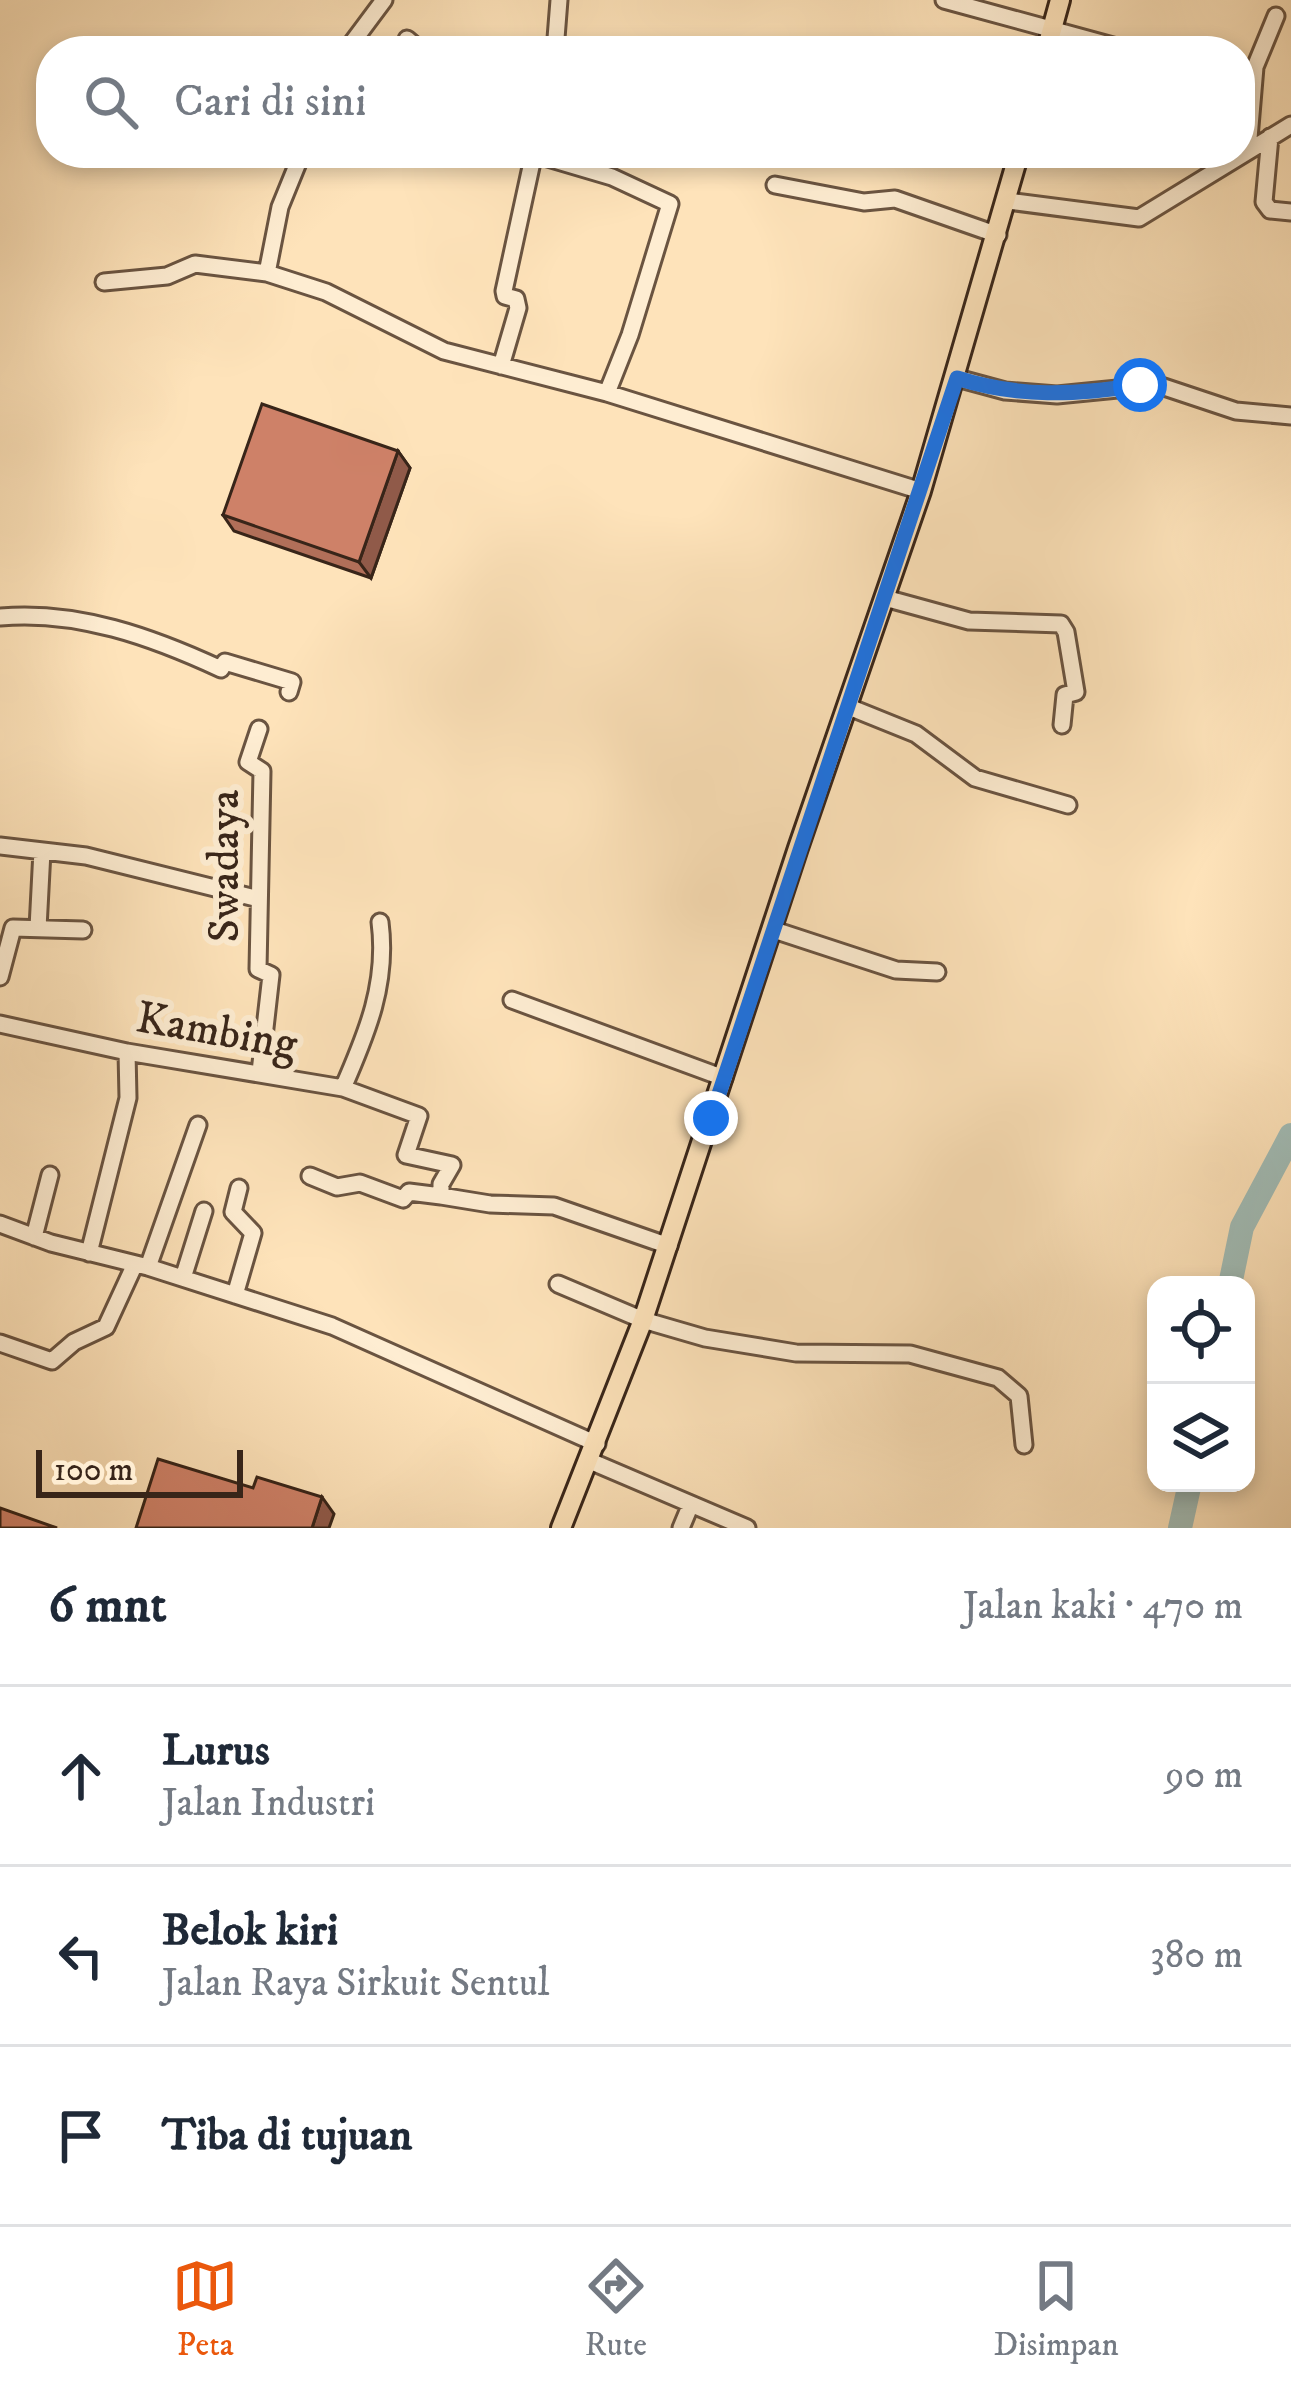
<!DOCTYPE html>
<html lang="id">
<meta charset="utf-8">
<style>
body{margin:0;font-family:"IM FELL DW Pica",serif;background:#f2f2f3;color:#1f2937}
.controls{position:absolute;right:36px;bottom:36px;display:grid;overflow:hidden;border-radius:24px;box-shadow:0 6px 18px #0003}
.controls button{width:108px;height:108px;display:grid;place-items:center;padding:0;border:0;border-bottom:3px solid #e0e1e3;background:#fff;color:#1f2937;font:60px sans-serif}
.scale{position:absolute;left:36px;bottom:30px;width:207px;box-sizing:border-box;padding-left:12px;border:6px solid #382519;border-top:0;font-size:33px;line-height:42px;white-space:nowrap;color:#382519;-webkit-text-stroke:9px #feedd2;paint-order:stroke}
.stop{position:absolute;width:36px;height:36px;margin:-27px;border:9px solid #1a73e8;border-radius:50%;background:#fff}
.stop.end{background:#1a73e8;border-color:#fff;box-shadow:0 3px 12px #0008}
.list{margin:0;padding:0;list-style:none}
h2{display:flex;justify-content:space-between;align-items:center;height:156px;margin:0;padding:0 48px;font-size:51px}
h2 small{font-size:39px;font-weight:400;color:#747a83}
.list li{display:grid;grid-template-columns:78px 1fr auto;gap:36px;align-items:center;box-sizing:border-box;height:180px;padding:0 48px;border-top:3px solid #e0e1e3}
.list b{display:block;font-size:45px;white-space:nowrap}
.list p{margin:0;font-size:39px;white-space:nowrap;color:#747a83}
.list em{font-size:39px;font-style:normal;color:#747a83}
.icon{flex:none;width:66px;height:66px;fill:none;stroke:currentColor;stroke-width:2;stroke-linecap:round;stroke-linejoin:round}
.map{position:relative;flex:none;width:1291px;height:1528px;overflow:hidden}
.search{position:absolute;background:#fff;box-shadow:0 6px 18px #0003;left:36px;right:36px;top:36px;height:132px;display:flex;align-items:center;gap:30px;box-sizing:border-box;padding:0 42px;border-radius:48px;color:#747a83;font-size:45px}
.sheet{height:696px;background:#fff}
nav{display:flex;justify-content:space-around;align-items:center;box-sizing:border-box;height:168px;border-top:3px solid #e0e1e3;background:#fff;font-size:33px;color:#747a83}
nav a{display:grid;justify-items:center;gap:6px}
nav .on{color:#ea580c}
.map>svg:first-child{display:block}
</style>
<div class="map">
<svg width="1291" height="1528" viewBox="0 0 1291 1528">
<rect width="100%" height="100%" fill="#fee3ba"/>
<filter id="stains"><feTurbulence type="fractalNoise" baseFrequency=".00167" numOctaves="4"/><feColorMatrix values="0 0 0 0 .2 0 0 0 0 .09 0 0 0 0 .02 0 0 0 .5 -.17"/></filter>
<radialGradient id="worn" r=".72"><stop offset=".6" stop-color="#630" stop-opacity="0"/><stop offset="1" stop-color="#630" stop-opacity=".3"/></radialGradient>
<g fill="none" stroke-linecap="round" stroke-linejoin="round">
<!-- river -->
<path stroke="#a2bdb7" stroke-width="24" d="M1230,1285L1242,1227L1291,1135
M1180,1528L1190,1483"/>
<defs>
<path id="minor" d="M944,0L1131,51
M407,39L421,51
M346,51L384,0
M555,51L559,0
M1270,137L1264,202L1270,210L1291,212
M1248,150L1255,67L1276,16
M534,154L612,177L670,204L630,335L607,393
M775,185L864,202L895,199L998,235
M1008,201L1139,218L1291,125
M267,273L280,207L302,153
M104,282L167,276L195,264L267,273L326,292L444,351L607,393L921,491
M501,366L518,308L516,299L505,296L504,291L534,153
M957,378L1005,391L1057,395L1158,385L1236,411L1291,416
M885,598L969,621L1061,624L1066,632L1076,692L1065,695L1062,725
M0,617C77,610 152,637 221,669L225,662L292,682L289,692
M849,707L916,734L975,778L1068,805
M259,729L248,762L262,771L258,969L271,975L260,1072
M0,846L86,856L259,899
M38,928L42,851
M771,929L896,970L937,972
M0,977L13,928L83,930
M512,1000L724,1078
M0,1024L127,1052L343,1088L419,1116L406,1155L452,1165L441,1184V1196L490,1204L554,1206L669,1246
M343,1088C367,1033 388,983 380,922
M310,1176L337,1187L360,1183L403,1199L409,1192L441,1196
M0,1224L51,1243L148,1267L332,1326L597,1444
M34,1237L50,1175
M89,1253L128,1098L127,1052
M148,1267L198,1125
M183,1278L204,1211
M558,1284L643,1320L705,1338L796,1353L910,1354L998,1378L1019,1396L1024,1445
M235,1295L253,1233L233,1212L239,1188
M0,1343L52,1361L74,1342L106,1327L135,1264
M590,1461L747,1528
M681,1528L691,1504"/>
<path id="major" d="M1046,51L1060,0
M561,1528L643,1320L798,848L921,491L1019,153"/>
</defs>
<!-- minor casing -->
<use href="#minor" stroke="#6a5441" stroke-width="21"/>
<!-- major casing -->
<use href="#major" stroke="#382519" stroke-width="24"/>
<!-- minor -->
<use href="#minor" stroke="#feedd2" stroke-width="15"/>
<!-- major -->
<use href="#major" stroke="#fee3ba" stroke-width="18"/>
</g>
<!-- wall -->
<path fill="#b16f59" stroke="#382519" stroke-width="3" d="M398,451L410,468L371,578L234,531L223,515Z"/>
<!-- shaded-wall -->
<path fill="#905a49" stroke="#382519" stroke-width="3" d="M398,451L410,468L371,578L359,562Z
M322,1497L334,1514L329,1528H312Z"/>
<!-- building -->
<path fill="#ce8168" stroke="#382519" stroke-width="3" d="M262,404L398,451L359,562L223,515Z
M158,1459L253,1488L257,1477L322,1497L312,1528H136Z
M0,1508L57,1528H0Z"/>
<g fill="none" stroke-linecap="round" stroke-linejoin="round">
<!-- route -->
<path stroke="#1a73e8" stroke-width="15" d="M711,1118L957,378C1019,398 1076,395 1140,385"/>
</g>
<g text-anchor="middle" stroke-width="12" stroke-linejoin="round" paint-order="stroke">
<!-- street labels -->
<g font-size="45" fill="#382519" stroke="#feedd2">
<text transform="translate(222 866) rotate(-90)" y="16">Swadaya</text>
<text transform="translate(217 1029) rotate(10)" y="16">Kambing</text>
</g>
</g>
<rect width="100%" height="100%" filter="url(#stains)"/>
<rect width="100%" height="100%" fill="url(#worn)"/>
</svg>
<div class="controls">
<button><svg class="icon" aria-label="locate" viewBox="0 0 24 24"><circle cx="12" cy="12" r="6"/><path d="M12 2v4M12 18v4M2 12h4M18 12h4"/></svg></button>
<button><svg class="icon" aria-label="layers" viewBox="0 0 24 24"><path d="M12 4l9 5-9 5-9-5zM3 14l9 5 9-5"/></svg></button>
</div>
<div class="scale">100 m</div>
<div class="stop" style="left:1140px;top:385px"></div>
<div class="stop end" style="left:711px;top:1118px"></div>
<div class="search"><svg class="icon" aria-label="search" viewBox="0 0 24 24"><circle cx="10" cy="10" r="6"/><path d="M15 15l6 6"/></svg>Cari di sini</div>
</div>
<section class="sheet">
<h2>6 mnt<small>Jalan kaki · 470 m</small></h2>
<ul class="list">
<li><svg class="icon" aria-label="ahead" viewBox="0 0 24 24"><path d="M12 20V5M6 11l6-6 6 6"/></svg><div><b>Lurus</b><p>Jalan Industri</p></div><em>90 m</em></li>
<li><svg class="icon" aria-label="left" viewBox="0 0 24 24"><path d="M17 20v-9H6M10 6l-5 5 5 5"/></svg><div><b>Belok kiri</b><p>Jalan Raya Sirkuit Sentul</p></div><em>380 m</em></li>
<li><svg class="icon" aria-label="arrive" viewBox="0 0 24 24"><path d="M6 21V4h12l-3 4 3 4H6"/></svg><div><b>Tiba di tujuan</b></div></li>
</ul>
</section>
<nav>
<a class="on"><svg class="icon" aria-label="map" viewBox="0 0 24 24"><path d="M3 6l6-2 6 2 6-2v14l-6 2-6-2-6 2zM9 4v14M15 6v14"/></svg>Peta</a>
<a><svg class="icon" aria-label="directions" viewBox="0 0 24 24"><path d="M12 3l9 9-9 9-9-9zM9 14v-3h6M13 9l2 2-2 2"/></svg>Rute</a>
<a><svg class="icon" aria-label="saved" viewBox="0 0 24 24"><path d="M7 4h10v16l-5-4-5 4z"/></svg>Disimpan</a>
</nav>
